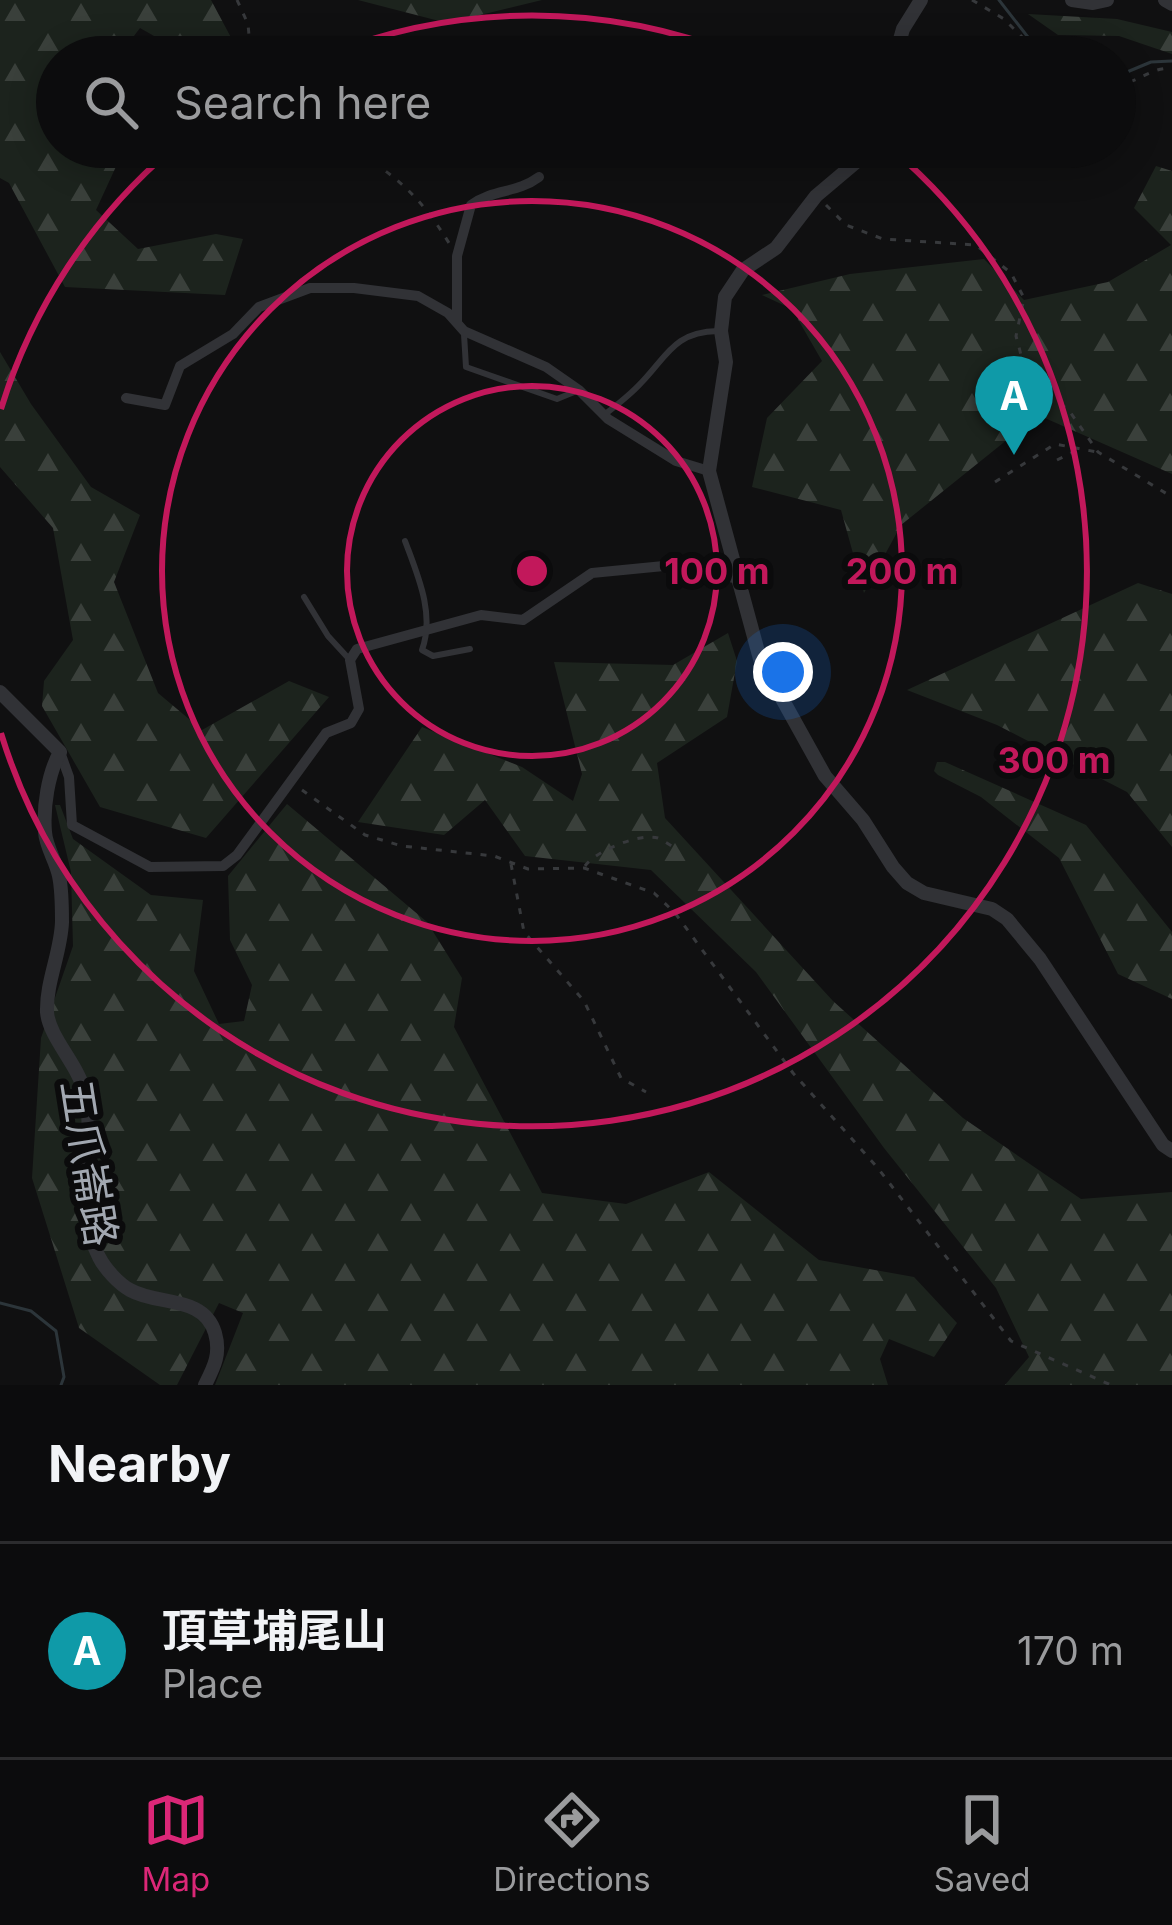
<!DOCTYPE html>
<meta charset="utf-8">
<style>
body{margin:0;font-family:Inter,"Noto Sans TC",sans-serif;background:#1a1a1b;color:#f1f3f6}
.you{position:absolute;left:783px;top:672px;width:42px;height:42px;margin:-30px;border:9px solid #fff;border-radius:50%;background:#1a73e8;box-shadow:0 0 0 18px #1a73e833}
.badge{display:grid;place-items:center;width:78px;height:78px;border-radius:50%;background:#db2777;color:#fff;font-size:39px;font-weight:700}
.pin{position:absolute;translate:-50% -99px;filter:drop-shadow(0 3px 6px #0008)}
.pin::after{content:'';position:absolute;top:63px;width:42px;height:36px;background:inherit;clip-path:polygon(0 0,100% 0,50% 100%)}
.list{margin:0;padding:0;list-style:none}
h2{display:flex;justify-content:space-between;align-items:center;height:156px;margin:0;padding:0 48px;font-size:51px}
h2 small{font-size:39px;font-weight:400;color:#9a9b9d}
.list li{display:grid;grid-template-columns:78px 1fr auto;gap:36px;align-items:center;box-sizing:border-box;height:216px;padding:0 48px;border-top:3px solid #2c2c2e}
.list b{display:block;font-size:45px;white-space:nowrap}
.list p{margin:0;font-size:39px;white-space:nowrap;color:#9a9b9d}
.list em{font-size:39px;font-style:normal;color:#9a9b9d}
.icon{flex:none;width:66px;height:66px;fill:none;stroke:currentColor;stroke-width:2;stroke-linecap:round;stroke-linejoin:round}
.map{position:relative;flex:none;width:1172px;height:1385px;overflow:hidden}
.search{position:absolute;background:#0c0c0d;box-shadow:0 6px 30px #0003;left:36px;right:36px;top:36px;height:132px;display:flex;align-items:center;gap:30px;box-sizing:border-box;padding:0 42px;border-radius:66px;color:#9a9b9d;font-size:45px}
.sheet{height:372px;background:#0c0c0d}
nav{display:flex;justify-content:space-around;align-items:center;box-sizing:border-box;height:168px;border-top:3px solid #2c2c2e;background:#0c0c0d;font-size:33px;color:#9a9b9d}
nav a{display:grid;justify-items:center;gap:6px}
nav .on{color:#db2777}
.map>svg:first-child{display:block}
</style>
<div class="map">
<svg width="1172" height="1385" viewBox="0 0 1172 1385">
<defs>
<pattern id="forest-firs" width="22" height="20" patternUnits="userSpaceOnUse" patternTransform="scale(3)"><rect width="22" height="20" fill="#1c231d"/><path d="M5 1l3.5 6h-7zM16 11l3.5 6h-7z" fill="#3a403b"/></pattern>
</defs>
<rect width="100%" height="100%" fill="#101011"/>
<!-- forest -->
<path fill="url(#forest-firs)" d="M0,0H211L235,45L230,57H191L140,28L118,57H57V147H125L96,210L138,249L216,234L243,239L225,295L65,287L9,183L0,178Z
M358,0H542L447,23Z
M1028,14L1117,19L1172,32V54L1119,36L1058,35Z
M1156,166L1172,171V474L1038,415L901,525L864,593L841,510L752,487L767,418L822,361L792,309L762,295L850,274L984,259L1024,300L1108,282L1171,245L1134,208Z
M0,352L31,404L91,487L140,515L114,582L158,693L202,730L289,681L329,697L206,838L100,807L42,706L44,681L73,640L53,528L0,467Z
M1138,583L1172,594V847L1127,792L997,725L907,690Z
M728,633L737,661L727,717L657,763L665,818L833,1001L963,1118L1081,1199L1172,1192V1385H1005L1029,1357L996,1288L884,1148L756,972L651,870L525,856L485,800L444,835L358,822L422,727L522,767L573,801L582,774L554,662L673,665Z
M937,762H945L1086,825L1172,932V999L1118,974L1059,858L981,797L938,775L934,771Z
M287,804L427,922L462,978L454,1027L542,1193L626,1204L709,1172L819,1260L914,1277L957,1323L934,1357L889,1339L880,1359L888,1385H215L243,1313L219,1303L177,1385H160L79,1328L32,1178L41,1038L73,946L71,872L55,805H60L73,839L151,895L203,900L194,971L219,1024L244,1021L252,985L230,940L228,876Z"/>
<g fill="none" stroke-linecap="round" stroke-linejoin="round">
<!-- stream -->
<path stroke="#2c353a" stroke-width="3" d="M999,0L1031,41L1054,57
M1115,77L1151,62L1172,61
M0,1303L31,1311L56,1331L64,1377L61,1385"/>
<!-- path -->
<path stroke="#37393c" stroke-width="3" stroke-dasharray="6 9" stroke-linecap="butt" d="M237,0L248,24L251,57
M972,0L1004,19L1042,57
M1115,84C1139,84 1147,68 1172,68
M348,147C395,174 420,196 449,243
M826,205L846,225L883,239L976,245L1011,273L1024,298L1016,336L1029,385L1068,409L1098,452L1172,497
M1057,460L1075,451
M995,482L1055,444L1097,452
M302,790L365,835L402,846L494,856L528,869L584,868L654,893L675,913L793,1073L877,1167L1011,1341L1111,1385
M511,864L524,932L584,1001L621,1078L646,1092
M585,866C596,851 638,833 658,838C661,839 673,847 675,848"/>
<!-- service -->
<path stroke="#313236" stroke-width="6" d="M464,334L466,367L557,399L579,390
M604,415C617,405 630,395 641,383C668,355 674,332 718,331
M405,541C418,576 435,614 422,650L433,656L470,649
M304,597L328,636L350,660"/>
<!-- minor -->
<path stroke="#313236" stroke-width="10" d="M457,322V256L471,205C495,188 516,194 539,177
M126,398L165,405L180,366L233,334L259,307L310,288H354L418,296L448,313L464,331L546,367L579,390L608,419L676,461L709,471
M60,752L69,777L72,825L150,867L223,866L237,855L326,733L351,723L359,709L350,660L357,649L481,615L523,620L592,573L674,565L739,579"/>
<!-- tertiary -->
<path stroke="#313236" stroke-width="14" d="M1072,0L1093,3L1107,0
M1165,0L1172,4
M895,57L903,29L921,0
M874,147L816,196L776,248L743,270L725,297L721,331L726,362L709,471L760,659L825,776L863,820L893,867L907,883L924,893L992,909L1007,919L1040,959L1163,1145L1172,1151
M0,692L60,752C48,774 43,807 45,832C46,847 56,861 59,876C62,890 62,907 62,922C61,952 46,982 47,1012C49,1038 79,1065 85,1094C97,1146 74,1210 99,1257C105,1269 119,1284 130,1290C158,1306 204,1295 215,1333C221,1354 214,1367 205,1385"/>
</g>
<!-- distance rings -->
<g fill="none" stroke="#c2185b" stroke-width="6">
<circle cx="532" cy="571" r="185"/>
<circle cx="532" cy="571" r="370"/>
<path d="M1 409A555 555 0 0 1 172 149M324 56A555 555 0 0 1 740 56M892 149A555 555 0 1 1 1 733"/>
</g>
<g text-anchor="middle" stroke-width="12" stroke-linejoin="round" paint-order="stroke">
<!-- street labels -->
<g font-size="42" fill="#a2a8b1" stroke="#0b0b0c">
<text transform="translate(89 1163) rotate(81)" y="15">五爪崙路</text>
</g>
</g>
<circle cx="532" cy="571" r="18" fill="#c2185b" stroke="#0b0b0c" stroke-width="6"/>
<g font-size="36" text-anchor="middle" font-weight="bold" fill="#c2185b" stroke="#0b0b0c" stroke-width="12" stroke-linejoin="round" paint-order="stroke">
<text x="717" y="584">100 m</text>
<text x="902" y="584">200 m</text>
<text x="1054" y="773">300 m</text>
</g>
</svg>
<div class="you"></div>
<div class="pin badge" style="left:1014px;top:455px;background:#0f9aa8">A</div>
<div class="search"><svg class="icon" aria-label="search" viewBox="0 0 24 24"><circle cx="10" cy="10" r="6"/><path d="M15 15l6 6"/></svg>Search here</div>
</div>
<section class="sheet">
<h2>Nearby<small></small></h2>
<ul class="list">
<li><span class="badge" style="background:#0f9aa8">A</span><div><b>頂草埔尾山</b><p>Place</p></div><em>170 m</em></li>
</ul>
</section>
<nav>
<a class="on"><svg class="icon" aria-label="map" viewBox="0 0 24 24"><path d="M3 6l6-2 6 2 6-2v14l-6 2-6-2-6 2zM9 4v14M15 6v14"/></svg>Map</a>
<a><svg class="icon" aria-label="directions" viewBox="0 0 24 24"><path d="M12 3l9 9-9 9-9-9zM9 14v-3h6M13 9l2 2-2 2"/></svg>Directions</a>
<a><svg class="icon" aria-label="saved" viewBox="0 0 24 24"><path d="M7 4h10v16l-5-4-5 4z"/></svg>Saved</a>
</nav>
